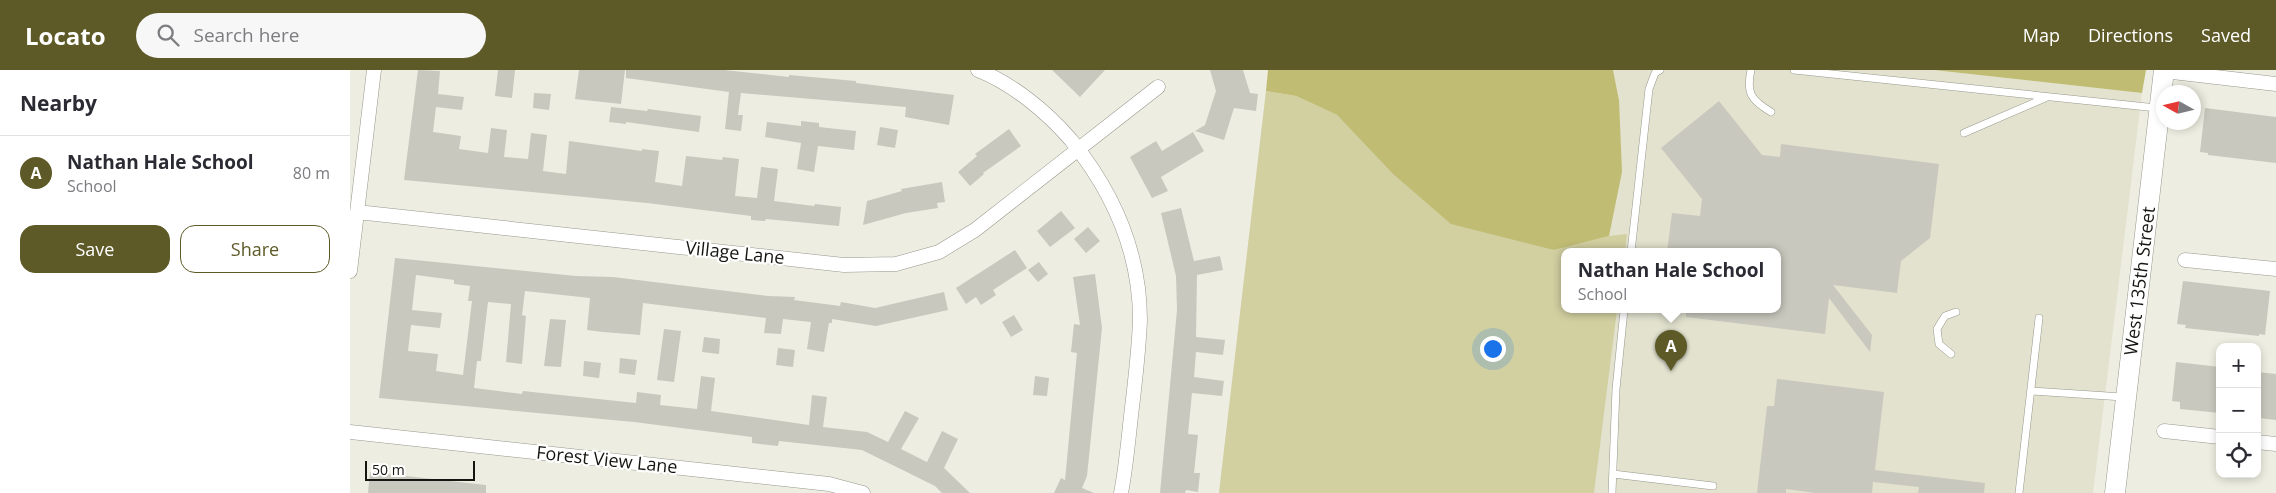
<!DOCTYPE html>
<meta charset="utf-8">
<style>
body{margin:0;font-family:"Open Sans",sans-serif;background:#f7f7f7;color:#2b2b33}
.controls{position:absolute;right:15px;bottom:15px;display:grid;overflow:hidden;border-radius:10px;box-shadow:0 2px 8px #0003}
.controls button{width:45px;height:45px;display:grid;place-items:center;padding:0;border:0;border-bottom:1px solid #e1e1e2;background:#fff;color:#2b2b33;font:25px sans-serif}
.compass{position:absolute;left:1806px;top:15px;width:45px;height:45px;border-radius:50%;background:#fff;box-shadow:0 2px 8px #0003;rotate:278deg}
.scale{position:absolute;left:15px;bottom:12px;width:110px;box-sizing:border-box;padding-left:5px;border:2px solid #151511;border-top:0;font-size:14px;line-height:18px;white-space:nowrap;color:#151511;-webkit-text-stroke:4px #fff;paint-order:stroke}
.you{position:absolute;left:1142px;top:278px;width:18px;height:18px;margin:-12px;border:4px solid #fff;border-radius:50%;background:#1a73e8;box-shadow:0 0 0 8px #1a73e833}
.badge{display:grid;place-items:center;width:32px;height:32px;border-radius:50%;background:#5d5a27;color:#fff;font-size:16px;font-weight:700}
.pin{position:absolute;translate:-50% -41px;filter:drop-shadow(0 1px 2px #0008)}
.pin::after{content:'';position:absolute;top:26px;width:18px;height:15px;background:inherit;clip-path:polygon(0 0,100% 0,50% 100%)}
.popup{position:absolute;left:1211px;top:178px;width:220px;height:65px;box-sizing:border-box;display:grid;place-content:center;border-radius:10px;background:#fff;filter:drop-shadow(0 1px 4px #0005);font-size:16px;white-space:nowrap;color:#7c7c81}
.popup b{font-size:19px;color:#2b2b33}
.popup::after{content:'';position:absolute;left:50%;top:100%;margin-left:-10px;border:10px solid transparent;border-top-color:#fff}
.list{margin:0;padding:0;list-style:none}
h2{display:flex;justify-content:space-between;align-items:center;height:65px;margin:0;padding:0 20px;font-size:21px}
h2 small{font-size:16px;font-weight:400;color:#7c7c81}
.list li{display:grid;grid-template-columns:32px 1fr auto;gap:15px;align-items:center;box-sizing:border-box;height:75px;padding:0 20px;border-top:1px solid #e1e1e2}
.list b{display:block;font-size:19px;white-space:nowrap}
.list p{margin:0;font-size:16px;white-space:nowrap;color:#7c7c81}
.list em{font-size:16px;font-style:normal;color:#7c7c81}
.actions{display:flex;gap:10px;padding:15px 20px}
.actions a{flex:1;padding:11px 0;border:1px solid #5d5a27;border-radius:15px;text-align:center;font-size:18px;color:#5d5a27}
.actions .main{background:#5d5a27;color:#fff}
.icon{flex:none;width:28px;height:28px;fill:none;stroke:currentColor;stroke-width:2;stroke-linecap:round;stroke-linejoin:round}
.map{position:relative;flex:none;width:1926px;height:423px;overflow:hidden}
header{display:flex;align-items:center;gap:30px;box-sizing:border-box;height:70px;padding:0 25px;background:#5d5a27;color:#fff}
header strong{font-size:24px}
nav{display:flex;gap:28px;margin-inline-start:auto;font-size:18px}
.search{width:350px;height:45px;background:#f7f7f7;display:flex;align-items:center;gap:12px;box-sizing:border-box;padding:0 18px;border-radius:28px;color:#7c7c81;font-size:19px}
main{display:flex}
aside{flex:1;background:#fff}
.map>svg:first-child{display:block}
</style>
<header>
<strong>Locato</strong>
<div class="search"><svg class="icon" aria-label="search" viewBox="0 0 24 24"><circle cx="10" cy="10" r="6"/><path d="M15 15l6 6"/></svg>Search here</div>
<nav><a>Map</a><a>Directions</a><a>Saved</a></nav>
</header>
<main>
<aside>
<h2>Nearby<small></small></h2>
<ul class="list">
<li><span class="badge">A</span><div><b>Nathan Hale School</b><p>School</p></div><em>80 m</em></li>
</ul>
<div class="actions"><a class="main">Save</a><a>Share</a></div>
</aside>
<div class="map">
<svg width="1926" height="423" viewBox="0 0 1926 423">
<rect width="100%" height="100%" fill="#edede1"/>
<!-- built -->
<path fill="#e2e2cf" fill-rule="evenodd" d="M1263,0H1584L1792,23L1743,423H869L916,21L987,45L1269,30ZM1215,182H1427V240H1215Z"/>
<!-- green -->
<path fill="#d2d0a1" d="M916,21L946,26L987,45L1042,103L1204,180L1259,166L1277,164L1275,182H1215V240H1267L1244,423H869Z"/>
<!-- forest -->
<path fill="#c0bc74" d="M918,0H1263L1269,30L1272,102L1259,166L1204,180L1101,154L1042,103L987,45L946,26L916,21Z
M1584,0H1796L1792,23Z"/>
<!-- building -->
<path fill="#c9c8be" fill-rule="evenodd" d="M68,0L90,1L88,24L114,27L112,40L86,37L83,62L111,66L109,79L138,83L141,58L157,60L154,87L178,89L181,63L197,65L193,101L216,104L219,71L292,81V79L309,81L305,112L332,116L336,86L372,90L373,87L389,89L385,126L407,128L411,97L428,99L424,131L464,136L465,134L491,137L489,156L416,149L415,151L401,150V146L297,133L54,110Z
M148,0H165L162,28L145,26Z
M229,0H275L271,34L225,29Z
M276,0H374L439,7V5L506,11V13L604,25L599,55L555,47L556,37L391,23L388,45H393L391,61L375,59L379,22L276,8Z
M702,0H755L730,27Z
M860,0H893L900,23L908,24L906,41L884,38L874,70L845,61L855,55L866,21Z
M184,23L201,24L199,40L183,38Z
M1369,31L1412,85L1430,87L1431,74L1589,94L1580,168L1551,191L1547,223L1483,215L1522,265L1520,282L1479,228L1475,264L1336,247V240H1427V182H1317L1322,143L1350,146L1352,129L1311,78Z
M261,37L297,41L298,39L351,46L349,62L276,52V54L259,52Z
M1855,38L1926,47V93L1858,85V83L1850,82Z
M451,51L469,53V57L506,61L504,80L468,76L464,102L447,99L451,73L415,67L417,52L451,56Z
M530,57L548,60L545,78L527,75Z
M659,59L671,76L633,103L634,104L620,116L608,102L627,86L625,84Z
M843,62L854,81L811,107L818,121L802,128L780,87L806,71L812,81Z
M592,112L595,132L587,133L588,138L556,143L513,155L517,131L552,121L551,119Z
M831,138L844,191L870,186L873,200L847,205L846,267L875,270L873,285L846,282L844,307L874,311L872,326L842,323L838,364L848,365L844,403H850L848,422L836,420L835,423H810L827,240L826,206L811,143Z
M711,141L725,158L700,177L687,161Z
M738,157L750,171L736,183L724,169Z
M665,180L677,198L643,220L646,225L631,235L626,227L616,234L606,218Z
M45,188L226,206L263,207L418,226L445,227L444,230L490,236L491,232L525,238L594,222L598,240L526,256L482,249V253H479L474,282L457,279L461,252L433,249L431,264L414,263L416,248L293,233L290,265L253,262L237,260L240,228L175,221L172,245L176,246L172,294L156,292L161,234L138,232L131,291H127L124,318L172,324L173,321L286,333L287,322L311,325L310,335L347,339L351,306L365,308L361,341L459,355L462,325L477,327L473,357L517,362L538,372L555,341L569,348L551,379L577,392L592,361L608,369L594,398L620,423H592L585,416L512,380L429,371L428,376L402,373V367L284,352L29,328ZM66,205L104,210V214L120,216L118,231H122L113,305L86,301L88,284L58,281L61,255L90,258L92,243L62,240Z
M689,192L698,204L688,212L678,200Z
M745,204L752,258L737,406L732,418L744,423H704L711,408L715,410L727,283L721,282L724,254L730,255L723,207Z
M1833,211L1920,221L1915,265L1909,264V266L1835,258L1836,255L1827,254Z
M664,245L673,260L661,267L652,252Z
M200,249L216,250L211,297L194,296Z
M314,259L331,261L324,312L307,310Z
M354,267L370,269L369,284L352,282Z
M428,278L445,280L443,297L426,295Z
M270,288L287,290L285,305L269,303Z
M234,291L251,293L249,308L233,306Z
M1826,292L1870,297V343L1830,339V332L1822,331Z
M1907,302L1926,304V350L1909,348L1910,341H1907Z
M685,306L699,308L697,326L683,325Z
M1427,309L1534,322L1525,400L1635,413L1634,423H1568L1569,417L1523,412L1522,423H1465L1436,419V423H1407L1417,336H1424Z
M20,402L136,415V423H18Z"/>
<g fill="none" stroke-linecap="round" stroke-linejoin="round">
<defs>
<path id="lane" d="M1401,0C1396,23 1401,30 1421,42
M1444,0L1807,38
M1614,63L1695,28
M1281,182L1299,19L1305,3L1310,0
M1601,284L1589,274L1587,259L1595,246L1606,242
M1681,321L1773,327
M1263,404L1363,416
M1262,423L1266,319L1274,240
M1669,423L1689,248"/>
<path id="street" d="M628,0C663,14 697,42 721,70C763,122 790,182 790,250C789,276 786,303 783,329C779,360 777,392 771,423
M1814,1L1926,14
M7,142L494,195L546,194L589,182L625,160L808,17
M1835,190L1926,199
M0,201L24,0
M1814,361L1870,367
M0,362L479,414L513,423
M1907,372L1926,374"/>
<path id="secondary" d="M1765,423L1814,0"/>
</defs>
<!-- lane casing -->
<use href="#lane" stroke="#98978d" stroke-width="8"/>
<!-- street casing -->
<use href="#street" stroke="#98978d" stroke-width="15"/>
<!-- secondary casing -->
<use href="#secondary" stroke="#98978d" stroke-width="21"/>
<!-- lane -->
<use href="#lane" stroke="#fff" stroke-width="7"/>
<!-- street -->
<use href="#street" stroke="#fff" stroke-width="14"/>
<!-- secondary -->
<use href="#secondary" stroke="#fff" stroke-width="20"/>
</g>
<g text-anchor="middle" stroke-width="4.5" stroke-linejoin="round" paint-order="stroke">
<!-- street labels -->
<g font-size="18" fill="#151511" stroke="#fff">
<text transform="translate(385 183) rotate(6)" y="6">Village Lane</text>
<text transform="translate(1790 211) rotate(-83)" y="6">West 135th Street</text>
<text transform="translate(257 390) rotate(6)" y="6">Forest View Lane</text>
</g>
</g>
</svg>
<div class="controls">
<button>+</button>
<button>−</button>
<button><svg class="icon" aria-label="locate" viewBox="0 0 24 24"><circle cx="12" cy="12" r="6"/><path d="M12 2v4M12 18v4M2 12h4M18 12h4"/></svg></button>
</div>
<svg class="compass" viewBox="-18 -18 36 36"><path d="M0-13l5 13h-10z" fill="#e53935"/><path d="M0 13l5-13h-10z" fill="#7c7c81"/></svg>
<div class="scale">50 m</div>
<div class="you"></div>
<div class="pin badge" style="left:1321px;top:301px">A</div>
<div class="popup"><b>Nathan Hale School</b>School</div>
</div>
</main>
